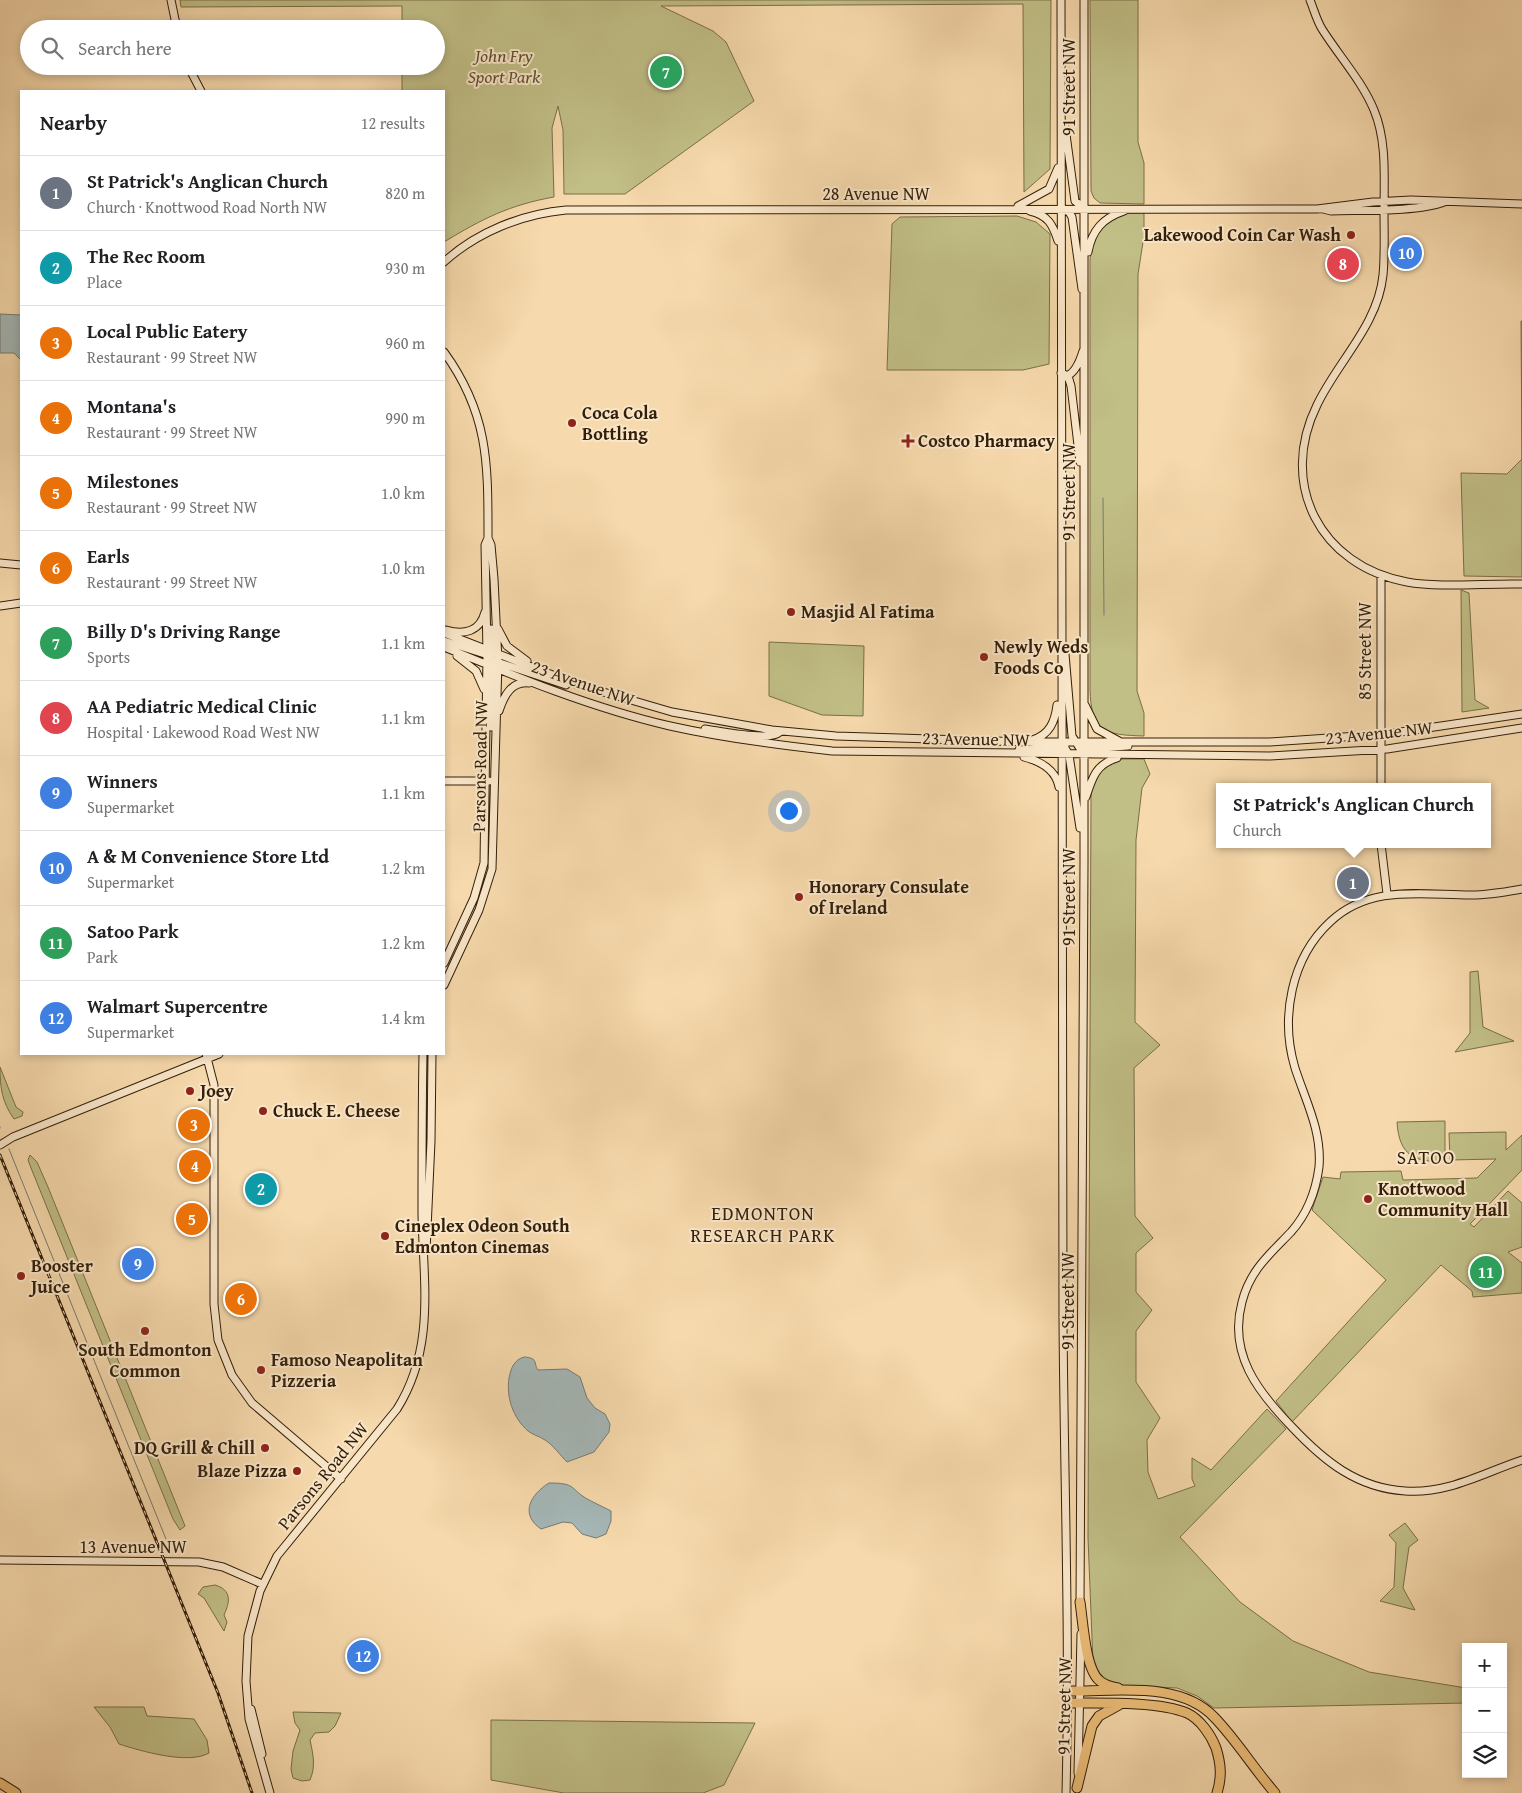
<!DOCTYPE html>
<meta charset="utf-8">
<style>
body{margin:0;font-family:"Gentium Book Plus",serif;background:#f2f2f2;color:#202124}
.controls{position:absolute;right:15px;bottom:15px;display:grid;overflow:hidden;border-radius:0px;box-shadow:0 2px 8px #0003}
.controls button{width:45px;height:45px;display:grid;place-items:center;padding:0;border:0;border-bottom:1px solid #e0e0e0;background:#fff;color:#202124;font:25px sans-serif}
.you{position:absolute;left:788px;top:810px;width:18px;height:18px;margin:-12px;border:4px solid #fff;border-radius:50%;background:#1a73e8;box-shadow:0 0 0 8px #1a73e833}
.badge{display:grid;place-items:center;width:32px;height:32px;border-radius:50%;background:#0f766e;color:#fff;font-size:16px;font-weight:700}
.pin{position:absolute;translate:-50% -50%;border:2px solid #fff;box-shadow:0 1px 5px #0006}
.popup{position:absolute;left:1216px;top:783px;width:275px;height:65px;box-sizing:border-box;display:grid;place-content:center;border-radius:0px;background:#fff;filter:drop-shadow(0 1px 4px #0005);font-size:16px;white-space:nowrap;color:#757577}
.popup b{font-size:19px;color:#202124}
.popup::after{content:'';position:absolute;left:50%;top:100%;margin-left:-10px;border:10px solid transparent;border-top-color:#fff}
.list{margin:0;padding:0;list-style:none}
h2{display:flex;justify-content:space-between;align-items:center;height:65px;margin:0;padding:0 20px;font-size:21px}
h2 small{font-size:16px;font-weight:400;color:#757577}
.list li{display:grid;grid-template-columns:32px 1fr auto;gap:15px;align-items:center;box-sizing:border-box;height:75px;padding:0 20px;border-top:1px solid #e0e0e0}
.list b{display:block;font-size:19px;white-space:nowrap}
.list p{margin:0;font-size:16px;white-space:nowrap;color:#757577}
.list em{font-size:16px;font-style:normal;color:#757577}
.icon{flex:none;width:28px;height:28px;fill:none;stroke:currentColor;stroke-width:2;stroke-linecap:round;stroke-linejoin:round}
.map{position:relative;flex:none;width:1522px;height:1793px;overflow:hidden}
.search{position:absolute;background:#fff;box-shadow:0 2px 8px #0003;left:20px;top:20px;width:425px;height:55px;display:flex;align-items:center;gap:12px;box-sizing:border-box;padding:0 18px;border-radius:28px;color:#757577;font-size:19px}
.panel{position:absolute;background:#fff;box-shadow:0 2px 8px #0003;left:20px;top:90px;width:425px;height:965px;border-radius:0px}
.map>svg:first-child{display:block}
</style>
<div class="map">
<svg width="1522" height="1793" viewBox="0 0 1522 1793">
<rect width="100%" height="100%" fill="#f6d9ac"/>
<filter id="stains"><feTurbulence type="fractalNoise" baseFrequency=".004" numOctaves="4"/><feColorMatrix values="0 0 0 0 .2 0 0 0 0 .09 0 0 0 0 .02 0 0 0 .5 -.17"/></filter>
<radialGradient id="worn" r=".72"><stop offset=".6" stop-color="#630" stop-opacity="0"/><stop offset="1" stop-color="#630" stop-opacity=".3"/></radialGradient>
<!-- green -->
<path fill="#c1be86" stroke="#7a6e48" d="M180,0H1051L1050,169L1024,192L1023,4L661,6L713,31L726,42L754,101L625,194H564L563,130L558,106L552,128L554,197C509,205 482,219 444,242V91H402V66H436V29H402V6L181,7Z
M1090,0H1138V142L1144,163V204L1100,203L1094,198L1091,191Z
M1133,212H1144V236L1138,274L1137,691L1144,713V736C1105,735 1091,732 1090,689V259C1093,234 1106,216 1133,212Z
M1017,216L1036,222L1050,234L1049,364L1023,370H887L892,224L900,217Z
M1521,321H1522V577L1464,576L1461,473L1507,474L1522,459Z
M1461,590L1469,593L1475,700L1489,708L1462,712Z
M769,642L864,646L863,716L822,715L769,696Z
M1123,759H1144L1150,774L1142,788L1136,840L1135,1022L1160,1045L1134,1068L1135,1216L1153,1238L1136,1253V1292L1152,1310L1136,1331V1382L1160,1418L1147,1440L1148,1472L1158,1499L1195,1486L1192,1479V1458L1211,1470L1267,1409L1286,1429L1180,1537L1240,1602L1293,1641L1369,1672L1466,1688V1703L1214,1708L1197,1696L1177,1688L1114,1685L1100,1677L1093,1663L1088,1538L1091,795C1093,777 1105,761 1123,759Z
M1478,971L1483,1027L1514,1041L1455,1052L1470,1033V972Z
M0,1067L16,1107L23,1112L22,1116L14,1119C2,1102 0,1088 0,1067Z
M1445,1121V1161C1414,1163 1399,1155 1397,1122Z
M1506,1132V1150L1522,1135V1170L1470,1224L1474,1227L1508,1191L1522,1203V1247L1508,1252L1522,1263V1293L1473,1297L1472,1291L1441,1265L1292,1422L1276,1401L1386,1280L1312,1210L1323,1177L1340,1179L1341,1172L1401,1171L1403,1180L1477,1178L1496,1159L1450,1160L1449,1133Z
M30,1155L37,1162L48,1187L185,1526L180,1530L173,1519L31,1168L28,1160Z
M1405,1523L1418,1540L1409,1547L1403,1588L1415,1610L1380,1601L1394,1587L1396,1543L1389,1535Z
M215,1585C232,1590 230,1602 224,1615L227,1622L224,1631L204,1598L198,1594L203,1587Z
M94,1707H144L147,1716L194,1719L207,1740L209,1753C188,1765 141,1751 119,1744L110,1727Z
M293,1712L341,1713L335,1726L329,1732L315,1733L310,1740C313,1754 316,1766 310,1780L302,1781L293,1778L291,1769L293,1751L300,1730L295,1723Z
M491,1720L755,1723L724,1785L703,1793H564L491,1780Z"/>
<!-- water -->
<path fill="#a4b7b7" stroke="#777a71" d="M0,314L21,315V360L14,353H0Z
M524,1357C539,1358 533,1363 538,1370L567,1369L580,1377L587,1398L595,1408L605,1414L610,1424L609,1432L594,1452L567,1462C560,1455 553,1445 545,1440C539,1436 533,1435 528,1431C513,1418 506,1397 509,1378C511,1368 514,1360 524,1357Z
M549,1483C578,1483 569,1489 589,1500C596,1504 604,1507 611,1511V1521L606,1534L596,1538L582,1534L572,1523L563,1522L541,1529C519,1514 531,1494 549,1483Z"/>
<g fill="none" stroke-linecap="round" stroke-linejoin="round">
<!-- stream -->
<path stroke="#777a71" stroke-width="1" d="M1103,498L1104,615
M0,1127V1128
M9,1149L166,1539"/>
<defs>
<path id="secondary" d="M171,0L177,29
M1061,0L1063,1318C1064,1477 1070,1635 1066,1793
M1310,0C1314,10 1317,21 1322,29C1339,56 1362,81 1374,110C1387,141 1384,178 1384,212C1384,233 1385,254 1383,275C1378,325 1338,361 1317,405C1278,484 1320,566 1407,582C1439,588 1487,583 1522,584
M188,66L201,91
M1065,127L1075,201L1084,208
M1018,206L1049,189L1058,168
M1062,209L1069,212L1072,217L1082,289
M1323,209L1331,211C1359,210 1419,212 1444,202
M1030,211C1048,215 1053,225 1058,241
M1088,252C1092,230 1103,218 1124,211
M444,262C477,232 522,214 566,210L1317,209L1373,202L1411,200L1522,204
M444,352C489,414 488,464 488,538L485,545L487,655L484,863L474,898L444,963
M1061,373L1068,376L1071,386L1080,462
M1064,377C1074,375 1080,361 1083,351
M0,563L21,565
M0,606L21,603
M491,629L492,653
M498,629L507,646L527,661
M446,630C464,635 480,632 485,612
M444,633L576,684L672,712L772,730L836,736L1025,742H1270L1387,734L1522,714
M444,641L491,656
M444,647C517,677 592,708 670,726C724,738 777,745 832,751L1270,756L1387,749L1522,728
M1065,654L1072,736L1084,755
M457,656L476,671L484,689
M494,661L566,685
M1085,705L1097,729L1119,741
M499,711C504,696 511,681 529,683
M491,727L492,663
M705,729C720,731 769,742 780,732
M1032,740C1050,735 1055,721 1057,705
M1061,741L1069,755L1080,828
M1081,749L1128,746
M1019,750L1065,747
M1024,757C1040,761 1056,770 1059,787
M444,781H489
M1381,787V576
M1086,797C1092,778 1096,764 1117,758
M1381,844L1387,894
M1522,889C1505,892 1489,895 1471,895C1422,895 1370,884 1330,922C1291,958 1280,1018 1295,1068C1306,1102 1322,1131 1319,1167C1316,1190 1307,1214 1291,1232C1270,1254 1250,1270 1242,1302C1228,1354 1258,1392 1292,1427C1324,1461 1357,1488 1405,1491C1448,1494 1483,1473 1522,1460
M444,985L479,910L492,869L498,661L494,579L491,545L488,538
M206,1054L214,1085V1304L218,1340L232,1375L252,1403L341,1479
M0,1145L13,1137L219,1054
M426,1251L431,1141L432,1054
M0,1560L199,1562L223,1567L262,1584
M1080,1605L1084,863V0
M251,1709L262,1754
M1078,1773L1081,1634
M270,1793L249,1719L246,1681L248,1636L260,1591L277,1556L397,1409C436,1347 423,1282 422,1213C422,1160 422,1107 423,1054"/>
<path id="highway" d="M1080,1602C1083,1621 1085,1670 1100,1681C1105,1685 1112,1687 1118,1688
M1069,1691C1115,1692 1180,1680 1215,1718C1237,1741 1254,1769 1275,1793
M1068,1703C1098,1703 1160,1701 1187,1713C1200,1719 1211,1735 1216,1748C1221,1764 1222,1777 1217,1793
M0,1783L16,1793
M1077,1788L1092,1726L1099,1716L1119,1705"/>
</defs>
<!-- secondary casing -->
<use href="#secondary" stroke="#331f09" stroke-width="9"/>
<!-- highway casing -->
<use href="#highway" stroke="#331f09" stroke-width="11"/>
<!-- secondary -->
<use href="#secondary" stroke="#f9e6c9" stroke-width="7"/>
<!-- highway -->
<use href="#highway" stroke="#ebbc76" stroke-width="9"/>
<defs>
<path id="rail" d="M0,1155L218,1693L252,1793"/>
</defs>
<!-- rail casing -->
<use href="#rail" stroke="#331f09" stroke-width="3"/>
<!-- rail -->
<use href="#rail" stroke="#f9e6c9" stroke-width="1" stroke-dasharray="4" stroke-linecap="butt"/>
</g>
<!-- markers -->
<g fill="#8f2418" stroke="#f9e6c9" stroke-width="2">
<circle cx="1351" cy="235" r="5"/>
<circle cx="572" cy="423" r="5"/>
<path d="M905.5 433.5h5v5h5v5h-5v5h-5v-5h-5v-5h5z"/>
<circle cx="791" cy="612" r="5"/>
<circle cx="984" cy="657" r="5"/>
<circle cx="799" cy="897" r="5"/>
<circle cx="190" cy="1091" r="5"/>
<circle cx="263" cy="1111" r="5"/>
<circle cx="1368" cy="1199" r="5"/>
<circle cx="385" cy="1236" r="5"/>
<circle cx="21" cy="1276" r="5"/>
<circle cx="145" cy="1331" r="5"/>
<circle cx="261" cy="1370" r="5"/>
<circle cx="265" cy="1448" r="5"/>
<circle cx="297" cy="1471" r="5"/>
</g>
<g text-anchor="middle" stroke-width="4" stroke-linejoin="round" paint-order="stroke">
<!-- park labels -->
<g font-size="18" font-style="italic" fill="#5e4f2e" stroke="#f9e6c9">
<text x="504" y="62">John Fry<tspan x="504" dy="21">Sport Park</tspan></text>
</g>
<!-- street labels -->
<g font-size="18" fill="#331f09" stroke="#f9e6c9">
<text transform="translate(1069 87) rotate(-90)" y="6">91 Street NW</text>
<text x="876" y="200">28 Avenue NW</text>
<text transform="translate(1069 492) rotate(-90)" y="6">91 Street NW</text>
<text transform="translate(1365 651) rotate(-90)" y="6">85 Street NW</text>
<text transform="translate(583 683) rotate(19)" y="6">23 Avenue NW</text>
<text transform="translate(1379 733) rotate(-6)" y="6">23 Avenue NW</text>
<text transform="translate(976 739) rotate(1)" y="6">23 Avenue NW</text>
<text transform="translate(480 766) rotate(-89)" y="6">Parsons Road NW</text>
<text transform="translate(1069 897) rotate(-90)" y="6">91 Street NW</text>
<text transform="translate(1068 1301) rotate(-90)" y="6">91 Street NW</text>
<text transform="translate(323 1476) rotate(-51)" y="6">Parsons Road NW</text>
<text x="133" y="1553">13 Avenue NW</text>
<text transform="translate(1064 1706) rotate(-89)" y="6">91 Street NW</text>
</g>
<!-- poi labels -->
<g font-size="18" font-weight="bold" fill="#331f09" stroke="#f9e6c9" text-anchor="start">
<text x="1341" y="241" text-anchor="end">Lakewood Coin Car Wash</text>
<text x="582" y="419">Coca Cola<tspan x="582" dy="21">Bottling</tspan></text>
<text x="918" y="447">Costco Pharmacy</text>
<text x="801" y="618">Masjid Al Fatima</text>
<text x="994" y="653">Newly Weds<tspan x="994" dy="21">Foods Co</tspan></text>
<text x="809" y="893">Honorary Consulate<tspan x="809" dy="21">of Ireland</tspan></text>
<text x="200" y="1097">Joey</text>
<text x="273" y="1117">Chuck E. Cheese</text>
<text x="1378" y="1195">Knottwood<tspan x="1378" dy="21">Community Hall</tspan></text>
<text x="395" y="1232">Cineplex Odeon South<tspan x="395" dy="21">Edmonton Cinemas</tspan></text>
<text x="31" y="1272">Booster<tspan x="31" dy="21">Juice</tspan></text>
<text x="145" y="1356" text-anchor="middle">South Edmonton<tspan x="145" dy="21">Common</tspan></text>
<text x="271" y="1366">Famoso Neapolitan<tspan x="271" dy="21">Pizzeria</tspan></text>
<text x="255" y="1454" text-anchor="end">DQ Grill &amp; Chill</text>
<text x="287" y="1477" text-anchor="end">Blaze Pizza</text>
</g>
<!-- neighbourhood labels -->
<g font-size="19" letter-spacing="1" fill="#331f09" stroke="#f9e6c9">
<text x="1426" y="1164">SATOO</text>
<text x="763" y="1220">EDMONTON<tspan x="763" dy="22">RESEARCH PARK</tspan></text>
</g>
</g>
<rect width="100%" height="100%" filter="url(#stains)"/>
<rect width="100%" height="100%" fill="url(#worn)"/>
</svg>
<div class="controls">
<button>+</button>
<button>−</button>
<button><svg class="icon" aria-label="layers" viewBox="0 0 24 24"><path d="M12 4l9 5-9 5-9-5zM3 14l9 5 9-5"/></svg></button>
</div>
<div class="you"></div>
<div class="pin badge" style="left:1353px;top:883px;background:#6b7280">1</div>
<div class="popup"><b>St Patrick's Anglican Church</b>Church</div>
<div class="pin badge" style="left:261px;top:1189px;background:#0f9aa8">2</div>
<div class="pin badge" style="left:194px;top:1125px;background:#e8710a">3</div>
<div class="pin badge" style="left:195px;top:1166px;background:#e8710a">4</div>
<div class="pin badge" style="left:192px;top:1219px;background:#e8710a">5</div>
<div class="pin badge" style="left:241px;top:1299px;background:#e8710a">6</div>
<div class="pin badge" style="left:666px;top:72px;background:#2e9e5b">7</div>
<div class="pin badge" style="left:1343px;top:264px;background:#e0444e">8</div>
<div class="pin badge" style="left:138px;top:1264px;background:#3f7fe0">9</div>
<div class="pin badge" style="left:1406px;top:253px;background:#3f7fe0">10</div>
<div class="pin badge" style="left:1486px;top:1272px;background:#2e9e5b">11</div>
<div class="pin badge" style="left:363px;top:1656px;background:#3f7fe0">12</div>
<div class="search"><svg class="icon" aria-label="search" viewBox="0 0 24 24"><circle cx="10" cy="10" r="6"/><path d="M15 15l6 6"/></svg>Search here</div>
<section class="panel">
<h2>Nearby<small>12 results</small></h2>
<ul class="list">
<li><span class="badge" style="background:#6b7280">1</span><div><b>St Patrick's Anglican Church</b><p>Church · Knottwood Road North NW</p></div><em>820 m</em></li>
<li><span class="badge" style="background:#0f9aa8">2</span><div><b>The Rec Room</b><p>Place</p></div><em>930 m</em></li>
<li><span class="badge" style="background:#e8710a">3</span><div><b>Local Public Eatery</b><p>Restaurant · 99 Street NW</p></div><em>960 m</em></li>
<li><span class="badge" style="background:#e8710a">4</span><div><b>Montana's</b><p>Restaurant · 99 Street NW</p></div><em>990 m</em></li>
<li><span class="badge" style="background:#e8710a">5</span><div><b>Milestones</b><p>Restaurant · 99 Street NW</p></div><em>1.0 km</em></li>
<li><span class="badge" style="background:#e8710a">6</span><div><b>Earls</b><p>Restaurant · 99 Street NW</p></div><em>1.0 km</em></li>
<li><span class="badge" style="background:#2e9e5b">7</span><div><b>Billy D's Driving Range</b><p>Sports</p></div><em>1.1 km</em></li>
<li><span class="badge" style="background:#e0444e">8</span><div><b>AA Pediatric Medical Clinic</b><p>Hospital · Lakewood Road West NW</p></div><em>1.1 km</em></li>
<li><span class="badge" style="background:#3f7fe0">9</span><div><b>Winners</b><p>Supermarket</p></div><em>1.1 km</em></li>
<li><span class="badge" style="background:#3f7fe0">10</span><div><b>A &amp; M Convenience Store Ltd</b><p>Supermarket</p></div><em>1.2 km</em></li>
<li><span class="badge" style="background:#2e9e5b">11</span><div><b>Satoo Park</b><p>Park</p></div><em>1.2 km</em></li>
<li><span class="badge" style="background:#3f7fe0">12</span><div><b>Walmart Supercentre</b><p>Supermarket</p></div><em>1.4 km</em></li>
</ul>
</section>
</div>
